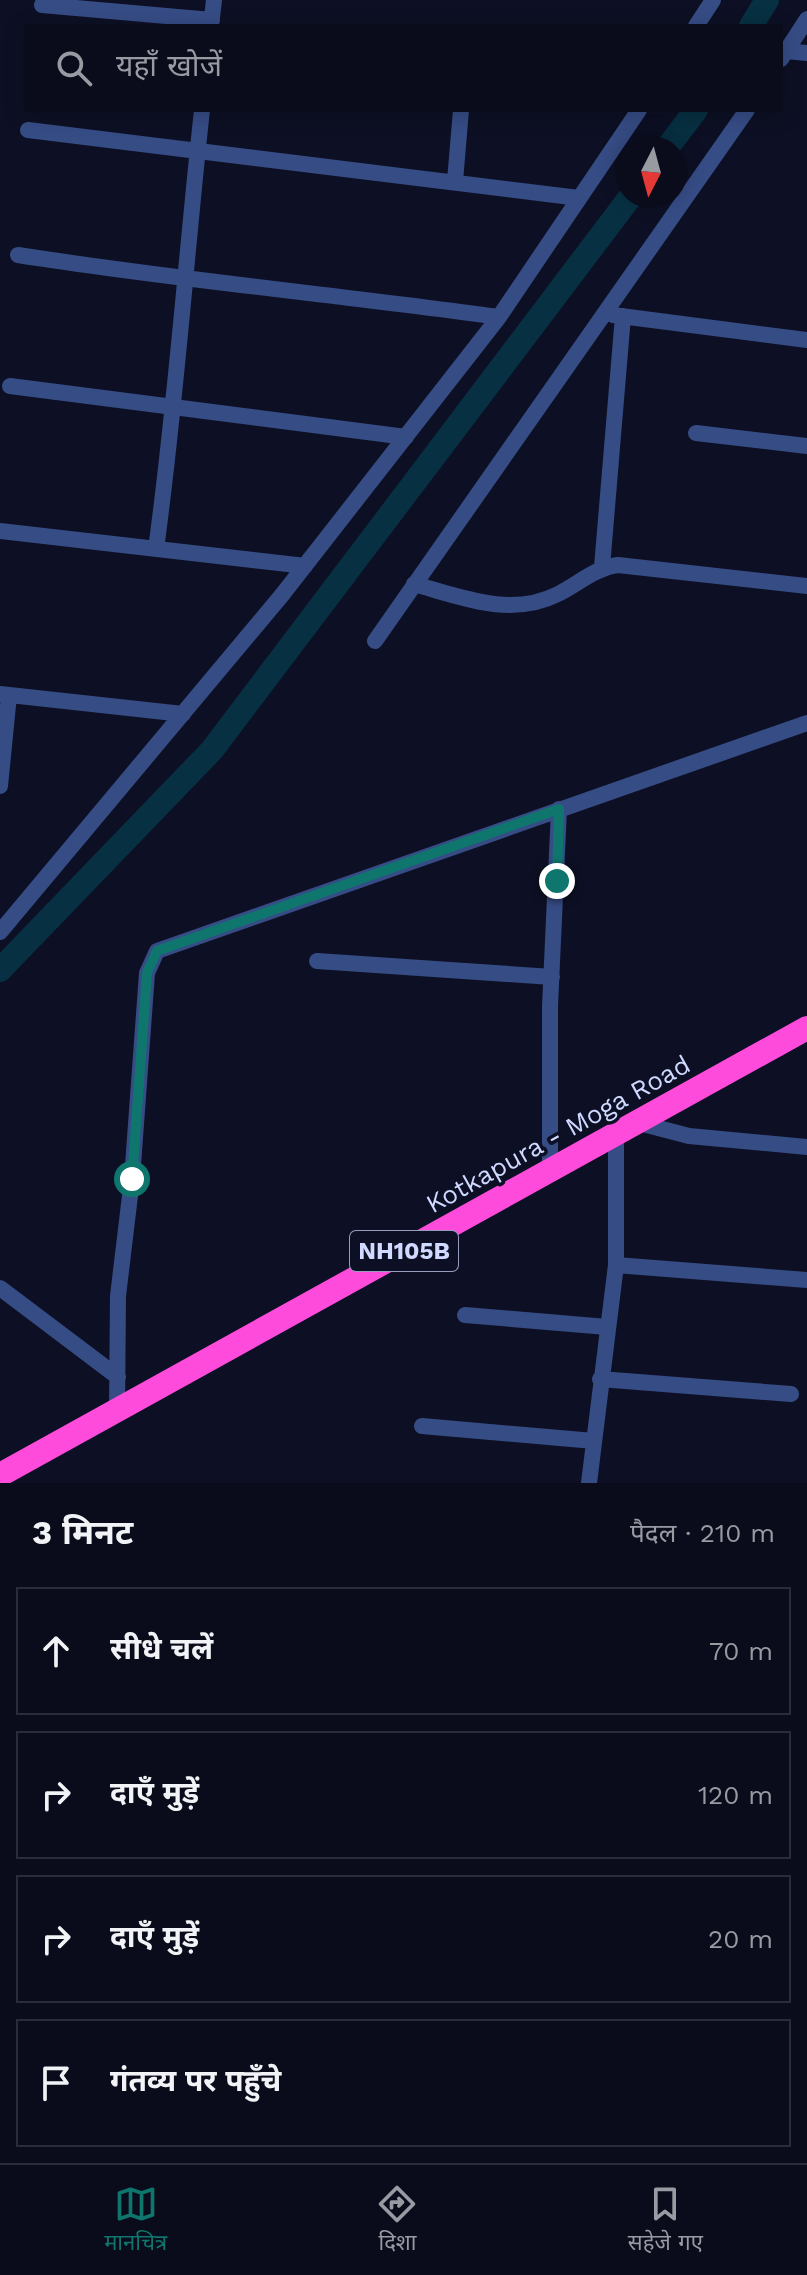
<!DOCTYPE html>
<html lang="hi">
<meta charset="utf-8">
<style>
body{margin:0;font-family:"Work Sans","Noto Sans Devanagari",sans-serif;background:#131524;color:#f1f3f6}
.compass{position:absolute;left:615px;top:136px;width:72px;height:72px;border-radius:50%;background:#0a0c1b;box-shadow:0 4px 20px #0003;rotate:186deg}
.stop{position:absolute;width:24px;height:24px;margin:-18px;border:6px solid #0f766e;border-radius:50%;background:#fff}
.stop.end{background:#0f766e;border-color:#fff;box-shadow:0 2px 8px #0008}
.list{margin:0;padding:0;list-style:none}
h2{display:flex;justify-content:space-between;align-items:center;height:104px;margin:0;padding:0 32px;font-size:34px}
h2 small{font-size:26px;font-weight:400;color:#999ba3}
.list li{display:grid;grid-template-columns:52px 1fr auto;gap:24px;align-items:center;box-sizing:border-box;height:128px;margin:0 16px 16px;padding:0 16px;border:2px solid #2a2c3a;border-radius:0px}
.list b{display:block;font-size:30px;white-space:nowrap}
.list em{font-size:26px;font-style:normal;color:#999ba3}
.icon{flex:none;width:44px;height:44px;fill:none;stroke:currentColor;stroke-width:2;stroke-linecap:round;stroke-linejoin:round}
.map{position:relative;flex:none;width:807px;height:1483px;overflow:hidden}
.search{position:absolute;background:#0a0c1b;box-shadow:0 4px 20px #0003;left:24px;right:24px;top:24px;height:88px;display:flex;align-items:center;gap:20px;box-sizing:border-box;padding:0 28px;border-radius:0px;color:#999ba3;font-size:30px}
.sheet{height:680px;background:#0a0c1b}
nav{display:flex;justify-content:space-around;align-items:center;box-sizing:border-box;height:112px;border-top:2px solid #2a2c3a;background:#0a0c1b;font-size:22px;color:#999ba3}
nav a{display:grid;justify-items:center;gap:4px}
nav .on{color:#0f766e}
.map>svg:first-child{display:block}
</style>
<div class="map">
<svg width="807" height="1483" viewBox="0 0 807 1483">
<rect width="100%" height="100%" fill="#0d1024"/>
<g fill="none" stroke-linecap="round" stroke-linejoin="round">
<!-- canal -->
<path stroke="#073042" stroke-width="24" d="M751,26L767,0
M667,148L696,110
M0,970L212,750L631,196"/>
<!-- street -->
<path stroke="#364c85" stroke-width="16" d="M42,5L212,20
M211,26L214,0
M696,26L713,0
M786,51L807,53
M781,59L807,19
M28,130L579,198
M455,181L461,110
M18,255C178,280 339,295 499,317
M613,315L807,340
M10,386L406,437
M696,433L807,446
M0,531L305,566
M156,549C176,403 186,256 202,110
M602,567L623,316
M414,584C461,597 511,618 558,594C578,584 595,568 618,565L807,586
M375,641L747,110
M0,694L183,714
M0,786L9,695
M0,932L282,595L499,317L639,110
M317,961L552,977
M639,1123L689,1136L807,1147
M550,1171V1006L559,809
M616,1265L807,1280
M0,1288L118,1377
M465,1315L607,1327
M600,1379L791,1394
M117,1411L118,1296L132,1179L147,973L157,951L807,723
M422,1426L594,1441
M589,1483L616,1265V1135"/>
<!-- highway -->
<path stroke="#ff4bdb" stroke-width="24" d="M0,1475L807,1028"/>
</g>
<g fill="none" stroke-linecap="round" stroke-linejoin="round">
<!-- route -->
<path stroke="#0f766e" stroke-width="10" d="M132,1179L147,973L157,951L559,809L557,881"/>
</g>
<g text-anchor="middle" stroke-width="7" stroke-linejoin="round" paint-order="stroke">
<!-- shield labels -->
<rect fill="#0d1024" stroke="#969dbd" stroke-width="2" x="350" y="1231" width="108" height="40" rx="6"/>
<g font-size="24" font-weight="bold" fill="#d0d9ff">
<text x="404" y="1259">NH105B</text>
</g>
<!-- street labels -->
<g font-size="26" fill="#d0d9ff" stroke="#0d1024">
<text transform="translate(558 1134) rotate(-29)" y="9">Kotkapura - Moga Road</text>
</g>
</g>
</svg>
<svg class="compass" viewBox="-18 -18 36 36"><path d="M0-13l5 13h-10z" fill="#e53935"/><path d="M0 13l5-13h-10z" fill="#999ba3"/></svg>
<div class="stop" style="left:132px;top:1179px"></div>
<div class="stop end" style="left:557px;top:881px"></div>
<div class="search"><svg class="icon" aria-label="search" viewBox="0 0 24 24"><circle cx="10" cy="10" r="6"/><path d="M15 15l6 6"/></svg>यहाँ खोजें</div>
</div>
<section class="sheet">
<h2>3 मिनट<small>पैदल · 210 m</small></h2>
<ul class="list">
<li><svg class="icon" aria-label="ahead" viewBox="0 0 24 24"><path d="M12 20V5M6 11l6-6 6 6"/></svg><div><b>सीधे चलें</b></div><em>70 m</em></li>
<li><svg class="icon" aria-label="right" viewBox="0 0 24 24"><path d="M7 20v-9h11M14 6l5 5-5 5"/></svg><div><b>दाएँ मुड़ें</b></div><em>120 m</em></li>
<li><svg class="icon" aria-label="right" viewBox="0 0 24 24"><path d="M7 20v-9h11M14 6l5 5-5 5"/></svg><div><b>दाएँ मुड़ें</b></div><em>20 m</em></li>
<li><svg class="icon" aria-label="arrive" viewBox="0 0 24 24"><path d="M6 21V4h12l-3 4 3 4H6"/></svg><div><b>गंतव्य पर पहुँचे</b></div></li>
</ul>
</section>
<nav>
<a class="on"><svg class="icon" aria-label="map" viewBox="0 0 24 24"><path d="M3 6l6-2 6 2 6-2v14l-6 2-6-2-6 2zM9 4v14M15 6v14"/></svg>मानचित्र</a>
<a><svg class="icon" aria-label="directions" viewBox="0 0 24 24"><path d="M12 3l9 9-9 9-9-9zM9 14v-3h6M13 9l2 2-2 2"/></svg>दिशा</a>
<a><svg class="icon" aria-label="saved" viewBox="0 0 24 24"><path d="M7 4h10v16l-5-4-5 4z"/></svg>सहेजे गए</a>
</nav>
